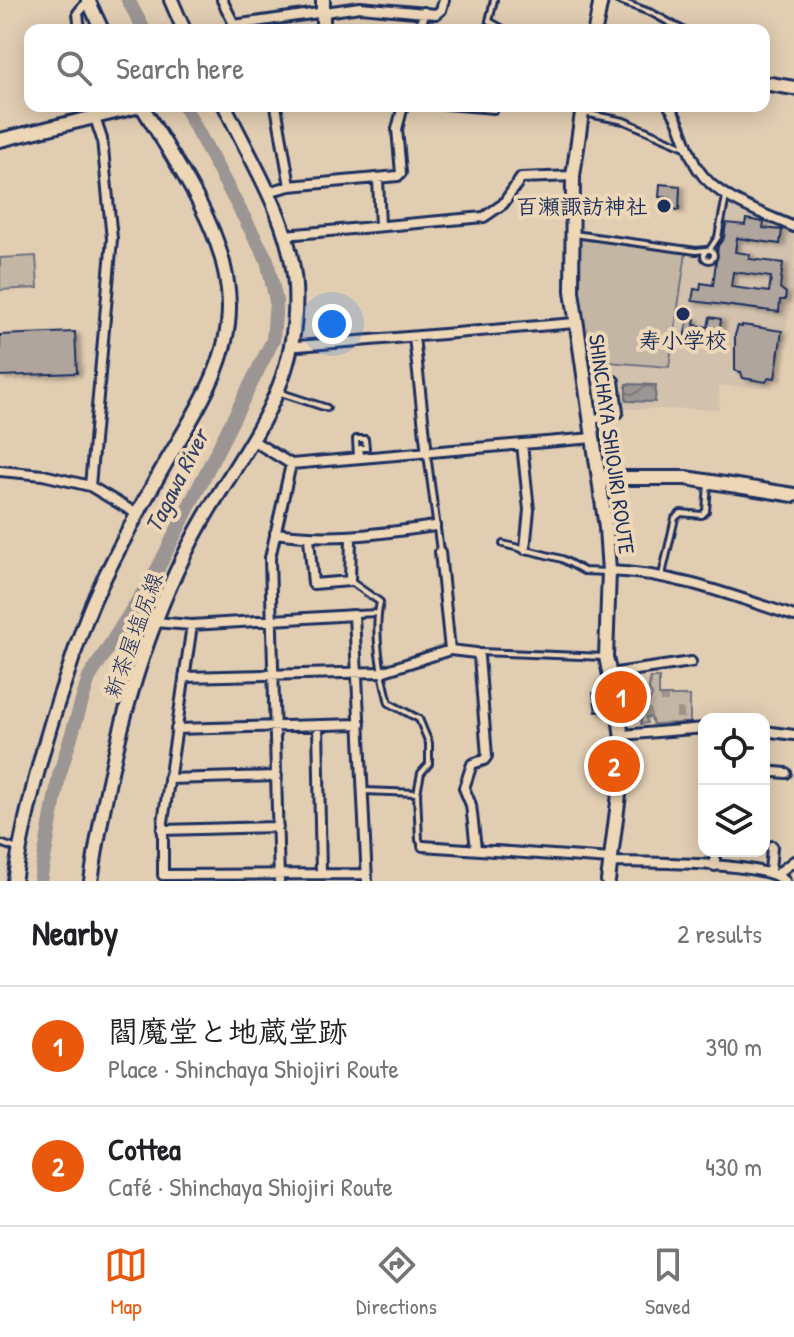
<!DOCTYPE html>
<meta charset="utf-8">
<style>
body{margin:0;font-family:"Patrick Hand","Klee One",sans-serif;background:#f6f6f6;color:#202124}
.controls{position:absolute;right:24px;bottom:24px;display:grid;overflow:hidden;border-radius:16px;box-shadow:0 4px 20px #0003}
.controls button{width:72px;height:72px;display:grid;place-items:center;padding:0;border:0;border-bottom:2px solid #e0e0e0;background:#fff;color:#202124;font:40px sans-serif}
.you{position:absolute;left:332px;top:324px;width:28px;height:28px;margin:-20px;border:6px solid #fff;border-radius:50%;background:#1a73e8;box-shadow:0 0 0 12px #1a73e833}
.badge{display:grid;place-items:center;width:52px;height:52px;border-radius:50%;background:#ea580c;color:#fff;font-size:26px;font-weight:700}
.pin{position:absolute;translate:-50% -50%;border:4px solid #fff;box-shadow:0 2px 8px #0006}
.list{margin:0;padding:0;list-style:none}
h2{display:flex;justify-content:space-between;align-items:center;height:104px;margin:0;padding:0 32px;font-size:34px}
h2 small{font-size:26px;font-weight:400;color:#757577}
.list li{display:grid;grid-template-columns:52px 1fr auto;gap:24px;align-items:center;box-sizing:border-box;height:120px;padding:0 32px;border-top:2px solid #e0e0e0}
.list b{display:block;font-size:30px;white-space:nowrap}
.list p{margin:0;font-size:26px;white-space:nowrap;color:#757577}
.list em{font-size:26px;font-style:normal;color:#757577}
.icon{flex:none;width:44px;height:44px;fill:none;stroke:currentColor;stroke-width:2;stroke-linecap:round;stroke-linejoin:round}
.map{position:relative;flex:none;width:794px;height:881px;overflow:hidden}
.search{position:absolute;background:#fff;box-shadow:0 4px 20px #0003;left:24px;right:24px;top:24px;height:88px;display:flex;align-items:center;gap:20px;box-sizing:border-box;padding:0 28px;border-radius:16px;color:#757577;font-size:30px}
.sheet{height:344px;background:#fff}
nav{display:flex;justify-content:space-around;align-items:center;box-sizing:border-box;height:112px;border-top:2px solid #e0e0e0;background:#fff;font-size:22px;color:#757577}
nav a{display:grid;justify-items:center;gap:4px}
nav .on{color:#ea580c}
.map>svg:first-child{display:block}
</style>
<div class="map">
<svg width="794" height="881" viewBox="0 0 794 881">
<defs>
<pattern id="cemetery-stones" width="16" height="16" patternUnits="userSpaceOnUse" patternTransform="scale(2)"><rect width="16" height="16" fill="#c4b6a5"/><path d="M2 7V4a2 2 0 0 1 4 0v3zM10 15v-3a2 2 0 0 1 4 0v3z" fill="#9e948a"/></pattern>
<pattern id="water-waves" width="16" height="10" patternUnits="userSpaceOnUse" patternTransform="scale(2)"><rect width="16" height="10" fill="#9b9593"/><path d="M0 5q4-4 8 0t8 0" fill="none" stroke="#7e7a7b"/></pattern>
<filter id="shadow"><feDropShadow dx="4.5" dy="2.5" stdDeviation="2" flood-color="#0004"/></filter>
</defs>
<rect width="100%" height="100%" fill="#e1cdb2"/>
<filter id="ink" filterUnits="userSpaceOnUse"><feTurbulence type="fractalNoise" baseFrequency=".0125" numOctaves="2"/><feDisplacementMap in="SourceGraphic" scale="16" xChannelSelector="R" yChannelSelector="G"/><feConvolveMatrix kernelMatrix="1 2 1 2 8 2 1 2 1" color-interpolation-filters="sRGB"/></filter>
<g filter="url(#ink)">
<!-- built -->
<path fill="#d2c1ac" d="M314,17L317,20V30H242L244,27Z
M730,201L794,231V290L777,376L764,387L719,386L720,406L718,409H622L620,380H611L607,374L605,362L583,360L581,238L701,255L713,248L720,237Z"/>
<!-- cemetery -->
<path fill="url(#cemetery-stones)" stroke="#707282" stroke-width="2" d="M650,678H659V696H690V727H686L685,723L653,724L651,717L646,718L647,723L641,724L642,711L646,710L652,695L649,690Z"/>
<!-- pitch -->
<path fill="#c4b6a5" stroke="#707282" stroke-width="2" d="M581,238L686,253L669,367L583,360L576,301L577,241Z
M36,256L38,288L0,290V258Z"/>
<!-- water -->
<path fill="url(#water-waves)" stroke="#686c7e" stroke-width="2" d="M626,384L656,385L655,402L626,401Z"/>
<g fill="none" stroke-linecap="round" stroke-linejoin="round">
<!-- river -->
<path stroke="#9b9593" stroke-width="14" d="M128,0L144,30
M40,881L59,776L89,678L156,572L273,340L276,301L267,260L184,106"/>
</g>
<!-- building -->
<path fill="#b0a59d" stroke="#1b2f5e" stroke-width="2" fill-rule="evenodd" filter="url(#shadow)" d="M660,184L680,186L679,210L672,209L671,198L659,197Z
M746,219L764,222L763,228L782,230L780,244L737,238L735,252L750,254L749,259L783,263L780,288L786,293L785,300H780L779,312L692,301L694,289L700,290L701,283L713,285L718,246L724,238L726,223L745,225ZM733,272L771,277L769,292L731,287Z
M710,317L721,319L718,343L684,339L688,318L695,319L694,325L708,327Z
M742,325L782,331L775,378L769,377L766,382L743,378L741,372L735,371V335L738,326L742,327Z
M75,332L77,373L0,376V335Z
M604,692L608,711L596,712L593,693Z"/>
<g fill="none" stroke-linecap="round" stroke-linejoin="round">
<defs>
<path id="lane" d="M494,0L489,21L505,30
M617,0L652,13L683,30
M446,106L494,110L498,106
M584,113L624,121L685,147
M574,234L696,251L706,250
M710,249L718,237L726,197
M704 255a5 5 0 1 1 10 0a5 5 0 1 1-10 0Z
M281,393L327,408
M427,454L440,551
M357,457L356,439H365L366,448H360L361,456
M503,544L562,559L584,571L607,572
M662,575L675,518L681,513L702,515L706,511L708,484
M350,581L380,602C373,634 381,672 389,703L419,719L429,743V764L421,773L417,793L419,840L423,846
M356,614L378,613
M479,652L606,657
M364,791L417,793
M0,843L17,849"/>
<path id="street" d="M222,0L237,30
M234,25L360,7L436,14L441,10L444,0
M80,30L78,13L88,1
M420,30L424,12
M276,106L290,186
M669,106C683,124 685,149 698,169C717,199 763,213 794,227
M378,179L380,226
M267,192L290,186L398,176L401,173L397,129L403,106
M285,235L484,217L503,204L521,178L573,176
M414,337L427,454
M298,346L575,323
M591,420L618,413L614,381
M252,440L291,464L270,558L279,881
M522,444L529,510L525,549
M291,464L593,438
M0,471L43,475L90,486L137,514
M90,486L112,239L102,139L91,106
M275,533C333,541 377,534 435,526
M309,538L313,584L350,581L351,538
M440,552L450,650
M609,571C674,573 733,596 794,616
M155,622L191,625L354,615L367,881
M192,625L163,822V875L366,874
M609,674L691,662
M184,677L381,672L450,650L476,653L479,657L487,756L484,760L472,764L464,788L471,805L476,849
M318,725L321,873
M176,729L360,724
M764,731L794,735
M622,735L704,728
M764,771L786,773
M169,779L277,776
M162,830L278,827
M423,846L611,859
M611,862C645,863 763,861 785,881
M715,866V851
M770,872L772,846
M777,874L794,861"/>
<path id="secondary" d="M88,0L102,30
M171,0L184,30
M323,0V30
M595,30L601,0
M764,83L794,88
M583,106L573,176L572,291L606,528L609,571L606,657L620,723L624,755L608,881
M0,140L140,106
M600,478H686L794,495
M14,881C26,810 43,743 67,675C76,648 84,621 96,595C116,553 138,512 161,471C190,420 230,366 229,305C228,232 177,166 142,106
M91,881C104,794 123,705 155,622C172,578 194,532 220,492C263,423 300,371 295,286C291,221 252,163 225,106"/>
</defs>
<!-- lane casing -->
<use href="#lane" stroke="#1b2f5e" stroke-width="10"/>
<!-- street casing -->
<use href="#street" stroke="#1b2f5e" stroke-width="14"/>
<!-- secondary casing -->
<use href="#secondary" stroke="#1b2f5e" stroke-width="18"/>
<!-- lane -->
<use href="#lane" stroke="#eed7b7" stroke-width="4"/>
<!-- street -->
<use href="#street" stroke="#eed7b7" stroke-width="8"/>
<!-- secondary -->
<use href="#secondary" stroke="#eed7b7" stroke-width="12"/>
</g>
</g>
<!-- markers -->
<g fill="#1b2f5e" stroke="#eed7b7" stroke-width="3">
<circle cx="664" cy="206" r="8"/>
<circle cx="683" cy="314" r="8"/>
</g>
<g text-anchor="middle" stroke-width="8" stroke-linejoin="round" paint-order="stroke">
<!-- poi labels -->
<g font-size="22" font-weight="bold" fill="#1b2f5e" stroke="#eed7b7" text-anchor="end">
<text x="648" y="214">百瀬諏訪神社</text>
<text x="683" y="348" text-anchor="middle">寿小学校</text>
</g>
<!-- street labels -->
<g font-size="22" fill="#1b2f5e" stroke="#eed7b7">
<text transform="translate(612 444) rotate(82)" y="8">SHINCHAYA SHIOJIRI ROUTE</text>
<text transform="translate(133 635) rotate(-70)" y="8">新茶屋塩尻線</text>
</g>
<!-- water labels -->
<g font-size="24" font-style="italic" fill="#354369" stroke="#eed7b7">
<text transform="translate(177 481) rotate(-63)" y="8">Tagawa River</text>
</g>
</g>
</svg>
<div class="controls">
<button><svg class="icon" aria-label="locate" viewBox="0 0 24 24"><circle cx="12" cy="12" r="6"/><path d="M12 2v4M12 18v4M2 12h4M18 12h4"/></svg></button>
<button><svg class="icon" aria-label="layers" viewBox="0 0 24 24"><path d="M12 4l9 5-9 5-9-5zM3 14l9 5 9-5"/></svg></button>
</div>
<div class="you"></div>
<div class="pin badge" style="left:621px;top:697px">1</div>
<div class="pin badge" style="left:614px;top:766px">2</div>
<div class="search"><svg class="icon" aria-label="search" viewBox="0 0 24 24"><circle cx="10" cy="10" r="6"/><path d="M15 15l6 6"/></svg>Search here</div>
</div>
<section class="sheet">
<h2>Nearby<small>2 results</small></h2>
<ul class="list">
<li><span class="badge">1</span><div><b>閻魔堂と地蔵堂跡</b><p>Place · Shinchaya Shiojiri Route</p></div><em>390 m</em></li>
<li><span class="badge">2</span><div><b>Cottea</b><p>Café · Shinchaya Shiojiri Route</p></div><em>430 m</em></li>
</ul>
</section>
<nav>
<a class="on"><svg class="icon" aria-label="map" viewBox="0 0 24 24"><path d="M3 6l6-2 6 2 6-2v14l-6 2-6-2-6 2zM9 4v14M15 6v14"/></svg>Map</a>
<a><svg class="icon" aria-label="directions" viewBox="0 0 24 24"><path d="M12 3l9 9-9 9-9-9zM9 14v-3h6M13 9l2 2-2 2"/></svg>Directions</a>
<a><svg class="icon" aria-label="saved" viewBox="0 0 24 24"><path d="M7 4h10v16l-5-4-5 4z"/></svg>Saved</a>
</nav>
